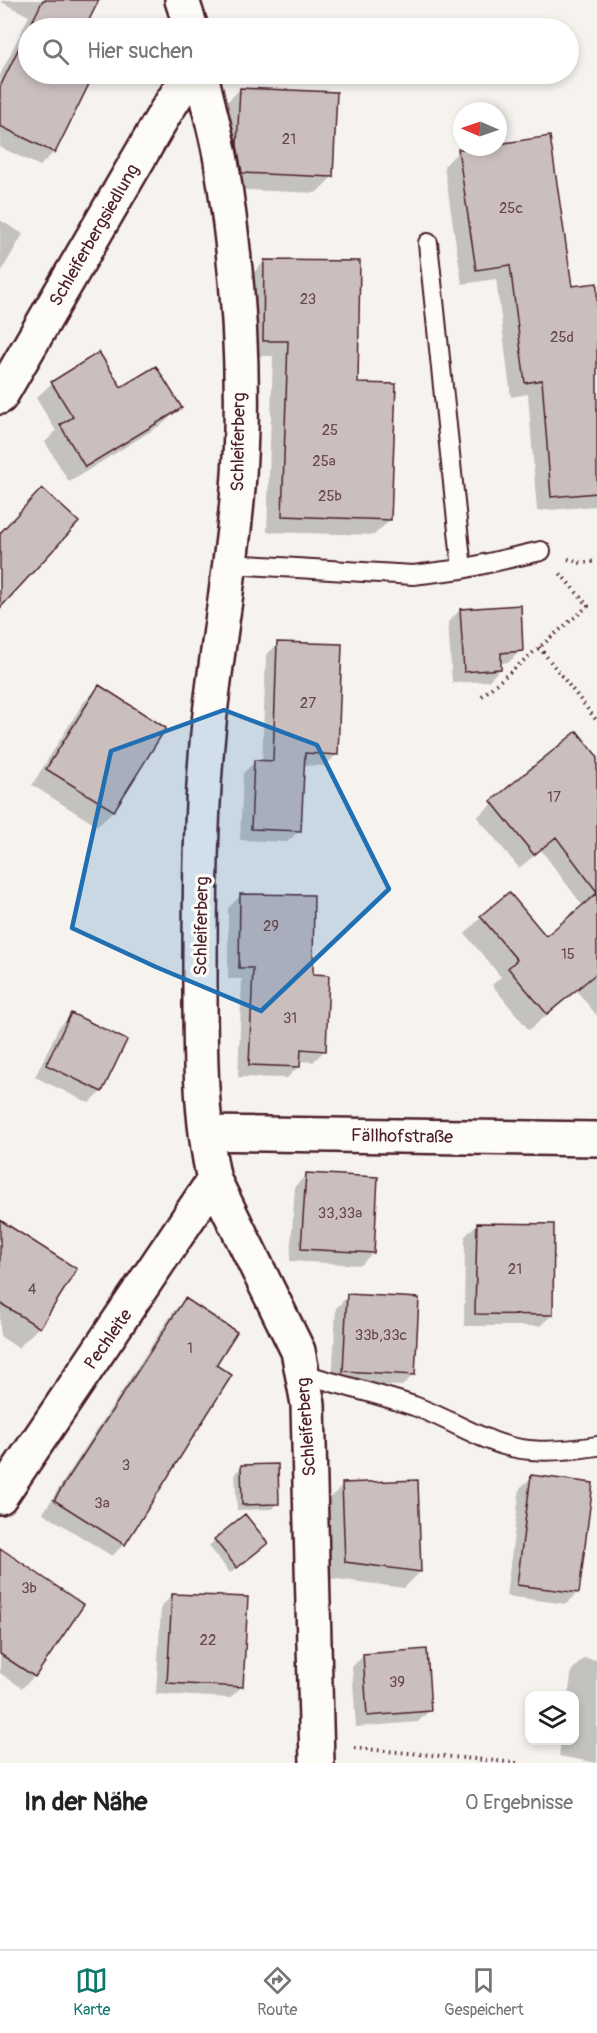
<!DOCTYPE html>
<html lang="de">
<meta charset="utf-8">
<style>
body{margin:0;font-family:Pangolin,sans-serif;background:#f2f2f2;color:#222}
.controls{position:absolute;right:18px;bottom:18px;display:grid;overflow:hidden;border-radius:12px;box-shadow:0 3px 9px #0003}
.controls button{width:54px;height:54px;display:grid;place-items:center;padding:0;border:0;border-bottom:2px solid #e0e0e0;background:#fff;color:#222;font:30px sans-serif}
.compass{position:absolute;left:453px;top:102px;width:54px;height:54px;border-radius:50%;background:#fff;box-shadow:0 3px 9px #0003;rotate:272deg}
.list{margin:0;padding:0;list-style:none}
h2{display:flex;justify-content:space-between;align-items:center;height:78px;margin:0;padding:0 24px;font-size:26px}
h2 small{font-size:20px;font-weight:400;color:#767676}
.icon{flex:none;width:33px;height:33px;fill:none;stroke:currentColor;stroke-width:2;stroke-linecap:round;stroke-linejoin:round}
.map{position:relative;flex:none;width:597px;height:1763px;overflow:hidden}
.search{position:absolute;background:#fff;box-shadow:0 3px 9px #0003;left:18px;right:18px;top:18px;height:66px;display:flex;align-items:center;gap:15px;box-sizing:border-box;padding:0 21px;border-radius:33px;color:#767676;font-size:22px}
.sheet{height:186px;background:#fff}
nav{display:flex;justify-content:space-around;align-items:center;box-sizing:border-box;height:84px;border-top:2px solid #e0e0e0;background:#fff;font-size:16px;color:#767676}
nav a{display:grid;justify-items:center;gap:3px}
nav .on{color:#0f766e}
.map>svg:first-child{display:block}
</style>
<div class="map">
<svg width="597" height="1763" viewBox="0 0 597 1763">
<rect width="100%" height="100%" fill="#f6f3ef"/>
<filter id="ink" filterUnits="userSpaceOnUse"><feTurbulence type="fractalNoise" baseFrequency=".0167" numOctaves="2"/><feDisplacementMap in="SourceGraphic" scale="12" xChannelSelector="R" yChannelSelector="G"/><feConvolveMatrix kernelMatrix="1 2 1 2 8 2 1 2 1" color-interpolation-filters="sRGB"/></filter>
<g filter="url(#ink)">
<!-- shadow -->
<path fill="#0003" d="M3,0H98L83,28H28V74H64L87,85L54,152L40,166L0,147V75L29,16L1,2Z
M240,89L332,177L316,193L226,189L224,105Z
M498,145L571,288L597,286V506L537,511L528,394L511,397L496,279L462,284L444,166L459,151Z
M0,220L23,234L0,274Z
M265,261L356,384L390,520L374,535L267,532L273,356H248L249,277Z
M52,383L120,389L180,408L164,423L69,482L45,442L56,431L36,398Z
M460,610L521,650L509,662L500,663V669L488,681L452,683L448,622Z
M278,644L337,754L325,766L303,765L299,831L287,842L240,840L243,773L255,762H262L266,655Z
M99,687L164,728L113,811L97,826L32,785L83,703Z
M577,734L597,758V1016L577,991L529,1030L492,985L501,977L465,934L481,917L545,938L583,906L541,850L519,868L477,817Z
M240,896L312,975L325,1050L313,1062L299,1061V1066L287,1078L238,1077L242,979H228V908Z
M71,1015L125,1041L101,1092L89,1103L35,1077L59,1027Z
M307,1174L372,1253L361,1265L290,1261L295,1186Z
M0,1221L75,1269L39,1327L18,1348L0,1336Z
M477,1224L552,1315L540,1326H464L465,1236Z
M348,1296L414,1374L402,1386L332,1383L336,1308Z
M185,1300L214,1365L230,1376L124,1544L112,1556L43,1513L173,1312Z
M242,1467L278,1503L272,1509L237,1510L235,1473Z
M532,1477L578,1592L566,1604L506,1596L520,1488Z
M343,1485L420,1572L404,1588L329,1578L327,1501Z
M215,1540L260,1549L230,1573L209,1546Z
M0,1569L81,1606L34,1677L22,1688L0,1673Z
M172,1595L242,1686L230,1698L156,1694L161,1607Z
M364,1655L430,1710L418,1722L356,1727L352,1667Z
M584,1658L597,1660V1763L559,1756L561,1740H574V1696H568L572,1670Z"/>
<!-- building -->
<path fill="#cbbfbe" stroke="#4a1f2b" stroke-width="1.5" d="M43,0H99L85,28H29Z
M28,29V74H68L89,84L55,153L0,126V87Z
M240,88L337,92L333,177L242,173L237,145Z
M550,136L572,286L597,283V493L551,497L542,380L525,383L510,265L476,270L458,149L498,147V144Z
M264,260L360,261L358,383L396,384L391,520L282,516L288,341H263Z
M99,352L121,387L156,366L182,408L85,467L60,425L73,417L51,382Z
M42,488L79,522L0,608V533Z
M521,605L523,651L501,653V669L464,672L460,609Z
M277,642L342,644L338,755L305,753L301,831L251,829L254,760L273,761Z
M99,685L166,728L114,811L46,769Z
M577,731L597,756V892L556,837L534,855L491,801Z
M509,892L546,936L597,893V973L547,1014L508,968L517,960L480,916Z
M240,894L314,895L313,974L329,975L326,1051L301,1049L300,1067L249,1065L253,968H239Z
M71,1013L127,1040L102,1092L46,1065Z
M306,1173L378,1177L374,1253L301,1249Z
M0,1220L77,1269L40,1328L0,1303Z
M477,1223L554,1224L553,1315L475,1314Z
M347,1294L419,1298L415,1375L343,1371Z
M185,1298L237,1332L216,1365L232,1375L125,1545L54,1500Z
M278,1464L279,1504L242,1505L241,1465Z
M531,1475L593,1483L579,1593L517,1585Z
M418,1480L421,1572L345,1562L342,1483Z
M245,1514L268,1543L237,1568L214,1539Z
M0,1548L84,1605L35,1677L0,1654Z
M172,1594L248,1597L243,1687L167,1683Z
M427,1649L431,1711L367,1716L363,1654Z"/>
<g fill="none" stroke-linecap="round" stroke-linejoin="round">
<defs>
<path id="lane" d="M229,564L413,575L462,569L428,243
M462,569L541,551
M304,1374C340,1385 378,1394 414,1406C439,1415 461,1428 485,1438C521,1455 558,1452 597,1446"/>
<path id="street" d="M182,0L191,28
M201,74C207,102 216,131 221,161C239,272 247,389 237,501C230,575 217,649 209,723C200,810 200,898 200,986C200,1050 200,1117 214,1180L298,1351L308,1404L317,1763
M0,397L165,113L190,74
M206,1133L597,1139
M0,1497L214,1180"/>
</defs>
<!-- lane casing -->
<use href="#lane" stroke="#4a1f2b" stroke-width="22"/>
<!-- street casing -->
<use href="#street" stroke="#4a1f2b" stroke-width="38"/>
<!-- path -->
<path stroke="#4a1f2b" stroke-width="4" stroke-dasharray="1.5 4.5" stroke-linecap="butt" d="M568,559L581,563L597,561
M539,647L597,721
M482,696L588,606L559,572
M354,1748L518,1763"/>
<!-- lane -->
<use href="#lane" stroke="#fdfcf7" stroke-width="18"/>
<!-- street -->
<use href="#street" stroke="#fdfcf7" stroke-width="33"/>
</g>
</g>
<!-- marked area -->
<path fill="#1f6fb2" fill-opacity="0.2" stroke="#1f6fb2" stroke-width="4.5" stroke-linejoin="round" d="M224,710L317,745L389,889L261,1011L156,967L72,928L111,751Z"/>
<g text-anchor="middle" stroke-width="6" stroke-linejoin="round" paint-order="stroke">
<!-- number labels -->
<g font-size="15" fill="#6a4750">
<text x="289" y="144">21</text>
<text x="511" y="213">25c</text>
<text x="308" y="304">23</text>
<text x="562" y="342">25d</text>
<text x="330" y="435">25</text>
<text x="324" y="466">25a</text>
<text x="330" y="501">25b</text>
<text x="308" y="708">27</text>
<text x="554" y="802">17</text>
<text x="271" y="931">29</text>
<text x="568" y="959">15</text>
<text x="290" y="1023">31</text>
<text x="340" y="1218">33,33a</text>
<text x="515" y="1274">21</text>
<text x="32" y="1294">4</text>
<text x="381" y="1340">33b,33c</text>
<text x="190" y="1353">1</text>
<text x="126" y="1470">3</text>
<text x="102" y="1508">3a</text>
<text x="29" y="1593">3b</text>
<text x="208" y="1645">22</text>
<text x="397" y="1687">39</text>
</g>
<!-- street labels -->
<g font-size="18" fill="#4a1f2b" stroke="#fdfcf7">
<text transform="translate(94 235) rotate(-60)" y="6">Schleiferbergsiedlung</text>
<text transform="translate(238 442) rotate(-89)" y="6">Schleiferberg</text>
<text transform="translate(201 926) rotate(-89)" y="6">Schleiferberg</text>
<text transform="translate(402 1136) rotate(1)" y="6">Fällhofstraße</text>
<text transform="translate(108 1339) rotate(-55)" y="6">Pechleite</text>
<text transform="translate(306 1427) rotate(-94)" y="6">Schleiferberg</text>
</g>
</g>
</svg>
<div class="controls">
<button><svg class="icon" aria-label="layers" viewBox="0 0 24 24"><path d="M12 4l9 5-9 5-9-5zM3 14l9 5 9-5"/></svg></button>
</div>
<svg class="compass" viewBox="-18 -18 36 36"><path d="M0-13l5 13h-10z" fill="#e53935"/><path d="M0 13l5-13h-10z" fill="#767676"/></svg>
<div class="search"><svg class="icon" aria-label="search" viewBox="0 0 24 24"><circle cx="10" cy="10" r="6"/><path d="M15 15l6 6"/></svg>Hier suchen</div>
</div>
<section class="sheet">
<h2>In der Nähe<small>0 Ergebnisse</small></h2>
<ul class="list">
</ul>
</section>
<nav>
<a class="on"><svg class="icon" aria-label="map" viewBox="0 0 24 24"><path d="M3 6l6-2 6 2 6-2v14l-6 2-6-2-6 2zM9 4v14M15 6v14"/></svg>Karte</a>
<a><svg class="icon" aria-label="directions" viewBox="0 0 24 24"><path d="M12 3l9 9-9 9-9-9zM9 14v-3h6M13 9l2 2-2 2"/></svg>Route</a>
<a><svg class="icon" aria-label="saved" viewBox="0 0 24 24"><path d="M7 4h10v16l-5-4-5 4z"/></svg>Gespeichert</a>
</nav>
